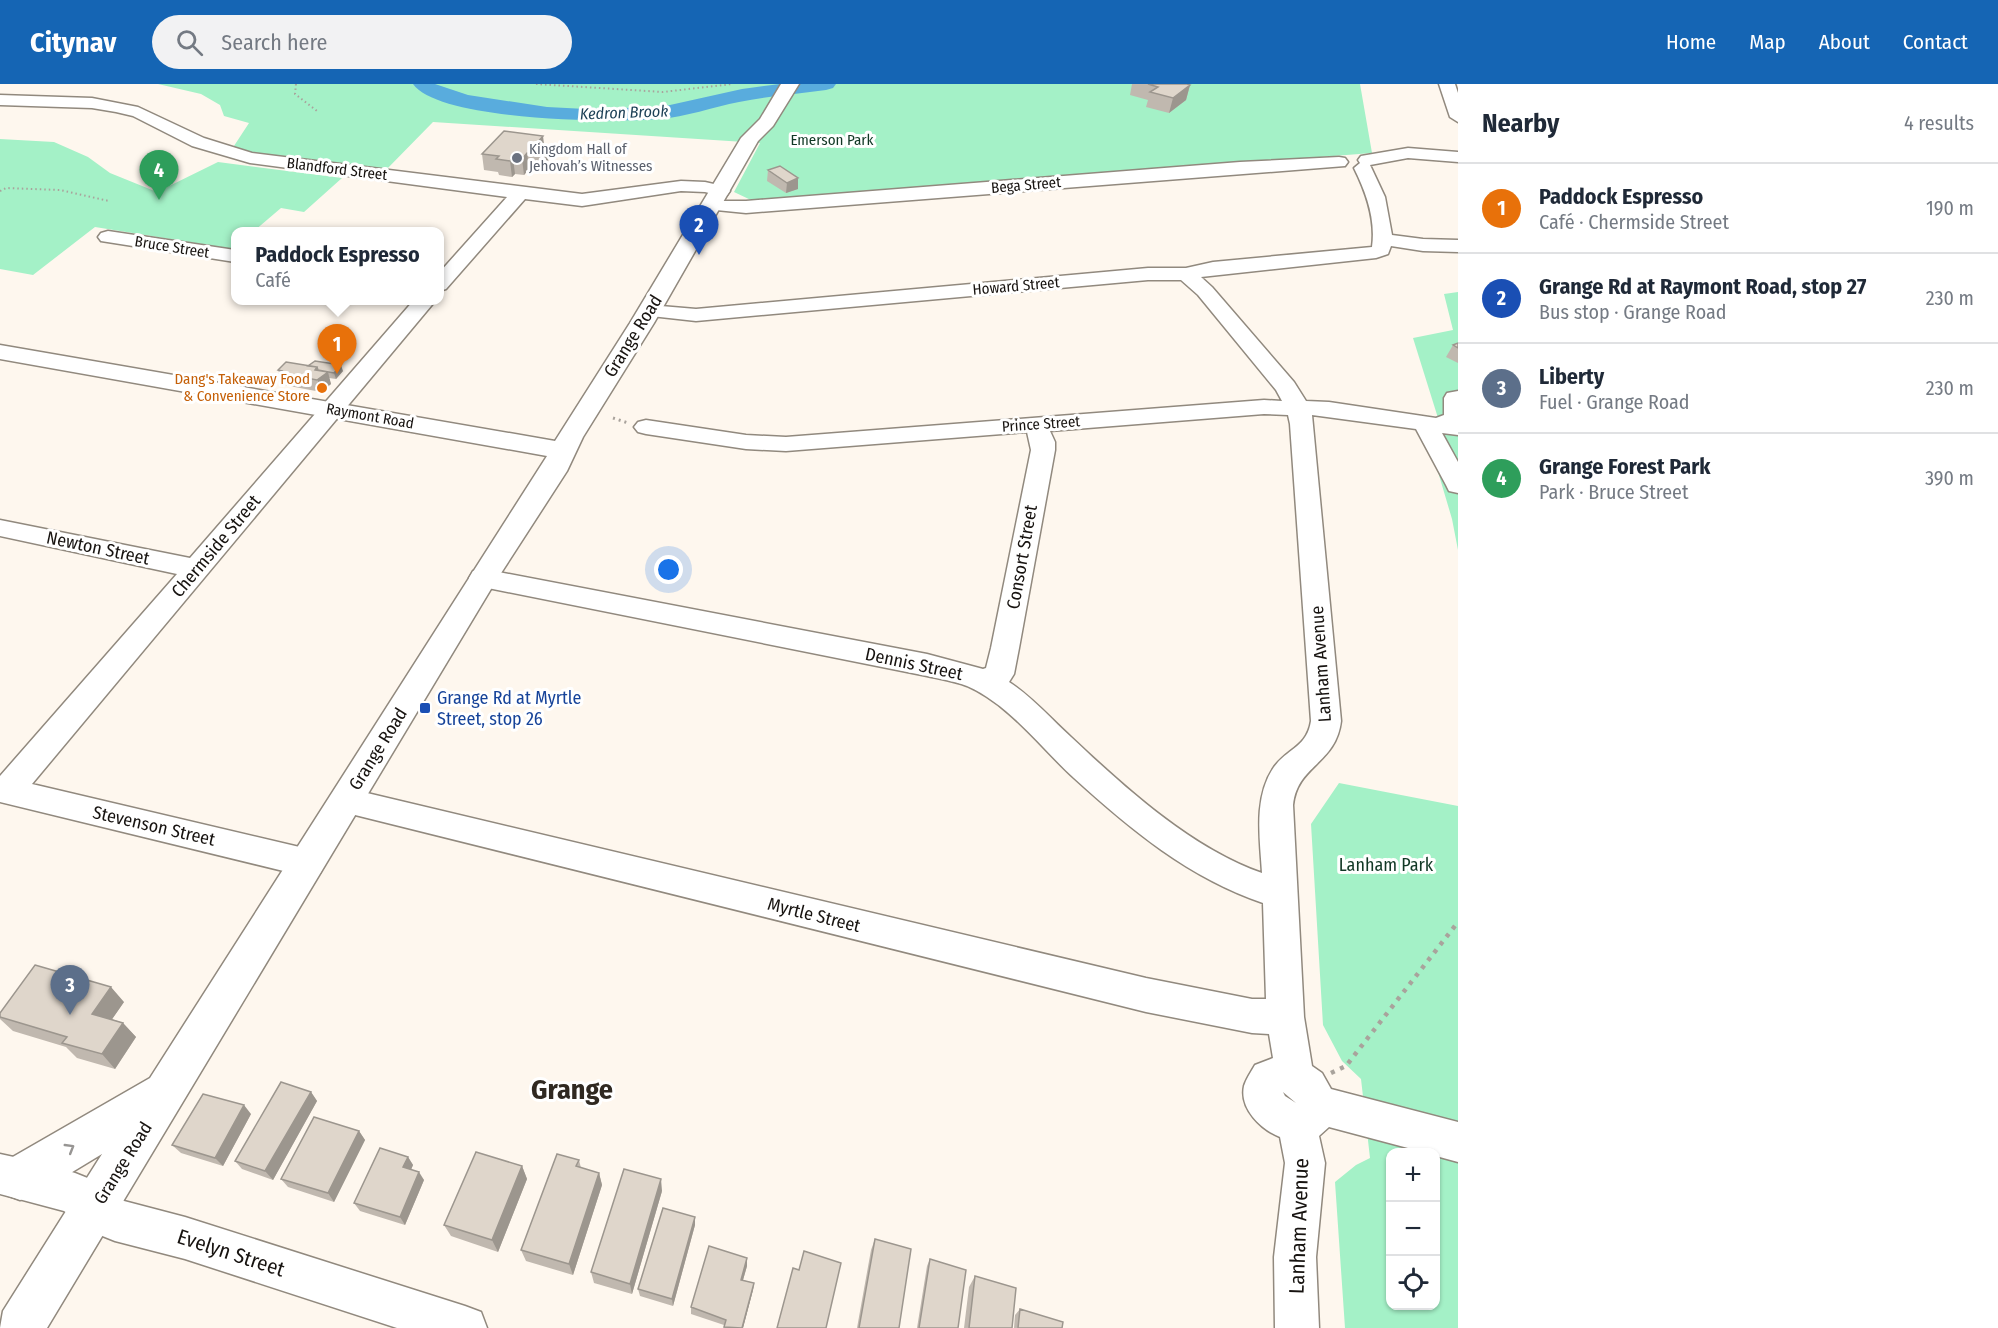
<!DOCTYPE html>
<meta charset="utf-8">
<style>
body{margin:0;font-family:"Fira Sans Condensed",sans-serif;background:#f2f2f3;color:#1f2937}
.controls{position:absolute;right:18px;bottom:18px;display:grid;overflow:hidden;border-radius:12px;box-shadow:0 2px 4px #0004}
.controls button{width:54px;height:54px;display:grid;place-items:center;padding:0;border:0;border-bottom:2px solid #e0e1e3;background:#fff;color:#1f2937;font:30px sans-serif}
.you{position:absolute;left:669px;top:486px;width:21px;height:21px;margin:-15px;border:4px solid #fff;border-radius:50%;background:#1a73e8;box-shadow:0 0 0 9px #1a73e833}
.badge{display:grid;place-items:center;width:39px;height:39px;border-radius:50%;background:#1565b4;color:#fff;font-size:20px;font-weight:700}
.pin{position:absolute;translate:-50% -50px;filter:drop-shadow(0 2px 3px #0008)}
.pin::after{content:'';position:absolute;top:32px;width:21px;height:18px;background:inherit;clip-path:polygon(0 0,100% 0,50% 100%)}
.popup{position:absolute;left:231px;top:143px;width:213px;height:78px;box-sizing:border-box;display:grid;place-content:center;border-radius:12px;background:#fff;filter:drop-shadow(0 2px 4px #0005);font-size:20px;white-space:nowrap;color:#747a83}
.popup b{font-size:22px;color:#1f2937}
.popup::after{content:'';position:absolute;left:50%;top:100%;margin-left:-12px;border:12px solid transparent;border-top-color:#fff}
.list{margin:0;padding:0;list-style:none}
h2{display:flex;justify-content:space-between;align-items:center;height:78px;margin:0;padding:0 24px;font-size:26px}
h2 small{font-size:20px;font-weight:400;color:#747a83}
.list li{display:grid;grid-template-columns:39px 1fr auto;gap:18px;align-items:center;box-sizing:border-box;height:90px;padding:0 24px;border-top:2px solid #e0e1e3}
.list b{display:block;font-size:22px;white-space:nowrap}
.list p{margin:0;font-size:20px;white-space:nowrap;color:#747a83}
.list em{font-size:20px;font-style:normal;color:#747a83}
.icon{flex:none;width:33px;height:33px;fill:none;stroke:currentColor;stroke-width:2;stroke-linecap:round;stroke-linejoin:round}
.map{position:relative;flex:none;width:1458px;height:1244px;overflow:hidden}
header{display:flex;align-items:center;gap:36px;box-sizing:border-box;height:84px;padding:0 30px;background:#1565b4;color:#fff}
header strong{font-size:28px}
nav{display:flex;gap:33px;margin-inline-start:auto;font-size:21px}
.search{width:420px;height:54px;background:#f2f2f3;display:flex;align-items:center;gap:15px;box-sizing:border-box;padding:0 21px;border-radius:33px;color:#747a83;font-size:22px}
main{display:flex}
aside{flex:1;background:#fff}
.map>svg:first-child{display:block}
</style>
<header>
<strong>Citynav</strong>
<div class="search"><svg class="icon" aria-label="search" viewBox="0 0 24 24"><circle cx="10" cy="10" r="6"/><path d="M15 15l6 6"/></svg>Search here</div>
<nav><a>Home</a><a>Map</a><a>About</a><a>Contact</a></nav>
</header>
<main>
<div class="map">
<svg width="1458" height="1244" viewBox="0 0 1458 1244">
<rect width="100%" height="100%" fill="#fef7ee"/>
<!-- green -->
<path fill="#a4f1c7" fill-rule="evenodd" d="M158,0H1360L1372,69L753,117L734,108L760,59L433,38L384,88L282,76L232,65L249,39L224,32L220,21L201,10Z
M0,55L54,58L88,73L110,89L157,108L218,78L342,94L304,128L281,124L254,147L235,148V163L233,165L95,143L33,191L0,185Z
M1458,208V466L1452,435L1428,354L1438,334L1413,254L1453,246L1444,210Z
M1339,699L1458,722V1244H1345L1335,1098L1356,1081L1370,1074L1361,995L1342,977L1323,941L1311,740ZM1390,1068H1436V1222H1390Z"/>
<g fill="none" stroke-linecap="round" stroke-linejoin="round">
<!-- river -->
<path fill="#59acdd" fill-rule="evenodd" d="M413,0H435L468,11L547,23L586,25L661,23L742,5L780,0H836L833,4L826,6C797,10 768,12 739,18C713,23 686,33 659,35C614,39 439,37 413,0Z"/>
<defs>
<path id="minor" d="M1439,0H1455L1458,9V38L1450,33Z
M0,11L92,14L138,23L204,54L252,69L582,110L681,97L705,98L727,103L730,107L727,111L721,112L705,108L681,107L582,122L525,115L446,205L439,207V189L507,113L250,79L192,62L133,32L116,28L92,24L0,21Z
M1408,64L1458,68V78L1408,74L1370,81L1385,113L1392,151L1423,155L1458,156V168L1423,167L1391,162L1388,170L1376,174L1201,193L1212,203L1294,298L1306,317L1329,318L1436,334L1444,331V314L1447,309L1458,307V351L1442,349L1458,378V409L1449,407L1446,401L1416,345L1312,331L1341,637C1336,680 1297,681 1293,721L1304,933L1312,982L1322,989L1331,1005L1458,1038V1078L1436,1072V1068H1423L1329,1043L1319,1052L1325,1079L1316,1173L1319,1244H1275L1274,1173L1285,1079L1280,1053C1262,1046 1239,1025 1244,1002C1246,995 1251,988 1255,981L1273,974L1269,950L1252,949L1146,928L335,726L330,717L335,708L346,704L1146,894L1252,915H1266L1263,819C1189,794 1130,745 1074,694C1040,663 1010,621 967,602C954,597 940,595 927,592L483,503L473,501L469,494L473,487L483,485L927,570L983,585L986,584L991,564L1031,366L1027,348L786,367L746,365L646,350L638,348L634,343L638,338L646,336L746,351L786,353L1264,316L1282,317L1276,306L1198,211L1181,196H1148L696,237L642,231L638,227L642,223L649,221L696,225L1148,184H1186L1213,178L1372,163C1376,135 1366,108 1354,84L1360,79L1358,76L1361,72ZM1264,330L1288,331L1290,340L1311,637C1307,663 1288,664 1274,683C1253,714 1260,754 1262,789C1192,765 1124,703 1071,653C1050,634 1032,613 1009,598L1014,590L1019,564L1055,366V358L1050,347ZM1283,1008L1296,1019L1285,1012Z
M1339,73L1345,74L1348,78L1345,82L746,129L706,125L704,121L706,117H746L1240,78Z
M108,147L235,166V178L101,157L98,153L101,149Z
M414,216H436L32,700L308,765L320,769L325,779L320,789L308,793L0,718V692L177,490L0,452V436L190,474Z
M0,1070L46,1080L75,1089L90,1095L124,1117L185,1133L465,1222L481,1228L487,1244H397L185,1175L115,1157L100,1151L64,1127L0,1110Z"/>
<path id="major" d="M781,0H799L773,42L758,57L654,239L583,353L567,387L494,500L47,1244H0L3,1227L102,1070L36,1110L20,1116L4,1110C0,1098 0,1090 4,1078L150,994L547,372L0,275V261L555,357L630,239L741,54L760,35Z"/>
</defs>
<!-- minor casing -->
<use href="#minor" stroke="#91897e" stroke-width="3"/>
<!-- major casing -->
<use href="#major" stroke="#91897e" stroke-width="3"/>
<!-- path-far2 -->
<path stroke="#a9a39c" stroke-width="2" stroke-dasharray="1.5 3" stroke-linecap="butt" d="M296,0L295,10L317,27
M536,0L663,8L732,0
M0,107L6,104L60,106L109,117"/>
<!-- path-far1 -->
<path stroke="#a9a39c" stroke-width="3" stroke-dasharray="2 4" stroke-linecap="butt" d="M613,334L628,339"/>
<!-- path -->
<path stroke="#a9a39c" stroke-width="4.5" stroke-dasharray="4 6" stroke-linecap="butt" d="M1331,989L1346,982L1458,838"/>
<!-- minor -->
<use href="#minor" fill="#fff" fill-rule="evenodd"/>
<!-- major -->
<use href="#major" fill="#fff" fill-rule="evenodd"/>
</g>
<!-- wall -->
<path fill="#c0b8af" d="M1132,0H1187L1190,1L1186,16L1169,29L1146,23L1148,16L1130,11Z
M545,66L549,82L545,87L529,85L524,91L515,90L512,93L499,91L498,88L484,86L482,70Z
M768,86L798,94V105L786,109L767,97Z
M1458,259V279L1446,273L1453,261Z
M278,286L343,287L336,295L329,294L331,300L321,308L284,301Z
M124,918L112,935L123,939L136,953L115,985L77,974L66,963L13,947L0,935V929Z
M311,1008L317,1017L273,1096L242,1085L235,1077Z
M251,1030L223,1082L181,1069L172,1061Z
M359,1047L365,1056L334,1118L288,1103L281,1095Z
M408,1073L413,1081L411,1086L424,1096L405,1141L360,1127L354,1119Z
M579,1076L581,1084L599,1089L602,1101L573,1191L526,1177L521,1166Z
M522,1082L527,1095L498,1168L451,1152L444,1141Z
M662,1107L632,1210L594,1199L591,1188Z
M695,1133V1141L673,1222L640,1212L638,1205Z
M875,1155L899,1244H857L871,1166Z
M747,1174V1182L743,1196L754,1199L753,1206L743,1244H724V1241L691,1230V1223Z
M930,1175L958,1244H917L927,1182Z
M975,1192L1012,1244H964L969,1203Z
M1020,1225L1062,1244H1014L1015,1231Z"/>
<!-- shaded-wall -->
<path fill="#9c968e" d="M1190,1L1186,16L1169,29L1173,14Z
M543,52L545,68L532,65Z
M547,67L549,82L545,87L543,71Z
M527,69L529,85L524,91L522,75Z
M513,74L515,90L512,93L510,77Z
M798,94V105L786,109L787,99Z
M341,281L343,287L336,295L334,289Z
M317,283L328,288L331,300L321,308L315,286Z
M111,903L124,918L106,944L92,930Z
M123,939L136,953L115,985L102,970Z
M311,1008L317,1017L273,1096L265,1087Z
M244,1021L251,1030L223,1082L215,1074Z
M359,1047L365,1056L334,1118L328,1109Z
M408,1073L413,1081L408,1092L403,1083Z
M522,1082L527,1095L498,1168L492,1156Z
M419,1088L424,1096L405,1141L400,1133Z
M599,1089L602,1101L573,1191L569,1180Z
M661,1095L662,1107L632,1210L630,1200Z
M695,1133V1141L673,1222L672,1215Z
M747,1174V1182L741,1203V1196Z
M754,1199L753,1206L743,1244H742Z"/>
<!-- building -->
<path fill="#dfd6cb" stroke="#9c968e" stroke-width="1.5" d="M1148,0H1187L1190,1L1173,14L1150,8L1158,3Z
M504,47L543,52L532,65L547,67L543,71L527,69L522,75L513,74L510,77L496,75L499,72L482,70Z
M780,82L798,94L787,99L768,86Z
M1458,259V264L1453,261Z
M315,277L341,281L334,289L318,286L317,283L308,282Z
M286,278L317,283L315,286L328,288L317,296L280,289L282,287L278,286Z
M35,881L111,903L92,930L123,939L102,970L62,959L67,953L0,933V929Z
M281,998L311,1008L265,1087L235,1077Z
M203,1010L244,1021L215,1074L172,1061Z
M314,1033L359,1047L328,1109L281,1095Z
M380,1064L408,1073L403,1083L419,1088L400,1133L354,1119Z
M476,1068L522,1082L492,1156L444,1141Z
M557,1070L579,1076L576,1082L599,1089L569,1180L521,1166Z
M624,1085L661,1095L630,1200L591,1188Z
M663,1124L695,1133L672,1215L638,1205Z
M875,1155L911,1165L899,1244H859Z
M709,1162L747,1174L741,1196L754,1199L742,1244L724,1243L726,1236L691,1223Z
M804,1167L841,1179L826,1244H777L793,1184L799,1186Z
M930,1175L966,1186L958,1244H919Z
M975,1192L1016,1204L1012,1244H969Z
M1020,1225L1063,1238L1062,1244H1018Z"/>
<!-- one-way arrows -->
<defs><path id="oneway-chevron" d="M-2-3.5L2.5 0L-2 3.5" fill="none" stroke-width="1.6" stroke-linecap="round" stroke-linejoin="round" transform="scale(1.5)"/></defs>
<use stroke="#979593" href="#oneway-chevron" transform="translate(70 1064) rotate(-31)"/>
<!-- markers -->
<circle fill="#6b7280" stroke="#fff" stroke-width="2" cx="517" cy="74" r="6"/>
<circle fill="#e8710a" stroke="#fff" stroke-width="2" cx="322" cy="304" r="6"/>
<rect fill="#1a4fb4" stroke="#fff" stroke-width="2" x="419" y="618" width="12" height="12" rx="3"/>
<g text-anchor="middle" stroke-width="6" stroke-linejoin="round" paint-order="stroke">
<!-- far-park labels -->
<g font-size="15" fill="#113825" stroke="#fff">
<text x="832" y="61">Emerson Park</text>
</g>
<!-- far-worship labels -->
<g font-size="15" fill="#5b616d" stroke="#fff" text-anchor="start">
<text x="529" y="70">Kingdom Hall of<tspan x="529" dy="17">Jehovah’s Witnesses</tspan></text>
</g>
<!-- far-street labels -->
<g font-size="15" fill="#171310" stroke="#fff">
<text transform="translate(337 85) rotate(7)" y="5">Blandford Street</text>
<text transform="translate(1026 101) rotate(-5)" y="5">Bega Street</text>
<text transform="translate(172 163) rotate(9)" y="5">Bruce Street</text>
<text transform="translate(1016 202) rotate(-5)" y="5">Howard Street</text>
<text transform="translate(370 332) rotate(10)" y="5">Raymont Road</text>
<text transform="translate(1041 340) rotate(-4)" y="5">Prince Street</text>
</g>
<!-- far-food labels -->
<g font-size="15" fill="#c56008" stroke="#fff" text-anchor="end">
<text x="310" y="300">Dang's Takeaway Food<tspan x="310" dy="17">&amp; Convenience Store</tspan></text>
</g>
<!-- far-water labels -->
<g font-size="16" font-style="italic" fill="#1d4056" stroke="#fff">
<text transform="translate(624 28) rotate(-2)" y="6">Kedron Brook</text>
</g>
<!-- street labels -->
<g font-size="18" fill="#171310" stroke="#fff">
<text transform="translate(633 252) rotate(-58)" y="6">Grange Road</text>
<text transform="translate(216 462) rotate(-50)" y="6">Chermside Street</text>
<text transform="translate(98 464) rotate(12)" y="6">Newton Street</text>
<text transform="translate(1022 473) rotate(-80)" y="6">Consort Street</text>
<text transform="translate(914 580) rotate(12)" y="6">Dennis Street</text>
<text transform="translate(1321 580) rotate(-94)" y="6">Lanham Avenue</text>
<text transform="translate(378 665) rotate(-58)" y="6">Grange Road</text>
<text transform="translate(154 742) rotate(13)" y="6">Stevenson Street</text>
<text transform="translate(814 831) rotate(14)" y="6">Myrtle Street</text>
<text transform="translate(123 1079) rotate(-58)" y="6">Grange Road</text>
</g>
<!-- transit labels -->
<g font-size="18" fill="#164399" stroke="#fff" text-anchor="start">
<text x="437" y="620">Grange Rd at Myrtle<tspan x="437" dy="21">Street, stop 26</tspan></text>
</g>
<!-- park labels -->
<g font-size="18" fill="#113825" stroke="#fff">
<text x="1386" y="787">Lanham Park</text>
</g>
<!-- near-street labels -->
<g font-size="21" fill="#171310" stroke="#fff">
<text transform="translate(1299 1142) rotate(-88)" y="7">Lanham Avenue</text>
<text transform="translate(231 1169) rotate(18)" y="7">Evelyn Street</text>
</g>
<!-- near-district labels -->
<g font-size="28" font-weight="bold" fill="#302921" stroke="#fff">
<text x="572" y="1015">Grange</text>
</g>
</g>
</svg>
<div class="controls">
<button>+</button>
<button>−</button>
<button><svg class="icon" aria-label="locate" viewBox="0 0 24 24"><circle cx="12" cy="12" r="6"/><path d="M12 2v4M12 18v4M2 12h4M18 12h4"/></svg></button>
</div>
<div class="you"></div>
<div class="pin badge" style="left:337px;top:290px;background:#e8710a">1</div>
<div class="popup"><b>Paddock Espresso</b>Café</div>
<div class="pin badge" style="left:699px;top:171px;background:#1a4fb4">2</div>
<div class="pin badge" style="left:70px;top:931px;background:#5c6f8a">3</div>
<div class="pin badge" style="left:159px;top:116px;background:#2e9e5b">4</div>
</div>
<aside>
<h2>Nearby<small>4 results</small></h2>
<ul class="list">
<li><span class="badge" style="background:#e8710a">1</span><div><b>Paddock Espresso</b><p>Café · Chermside Street</p></div><em>190 m</em></li>
<li><span class="badge" style="background:#1a4fb4">2</span><div><b>Grange Rd at Raymont Road, stop 27</b><p>Bus stop · Grange Road</p></div><em>230 m</em></li>
<li><span class="badge" style="background:#5c6f8a">3</span><div><b>Liberty</b><p>Fuel · Grange Road</p></div><em>230 m</em></li>
<li><span class="badge" style="background:#2e9e5b">4</span><div><b>Grange Forest Park</b><p>Park · Bruce Street</p></div><em>390 m</em></li>
</ul>
</aside>
</main>
